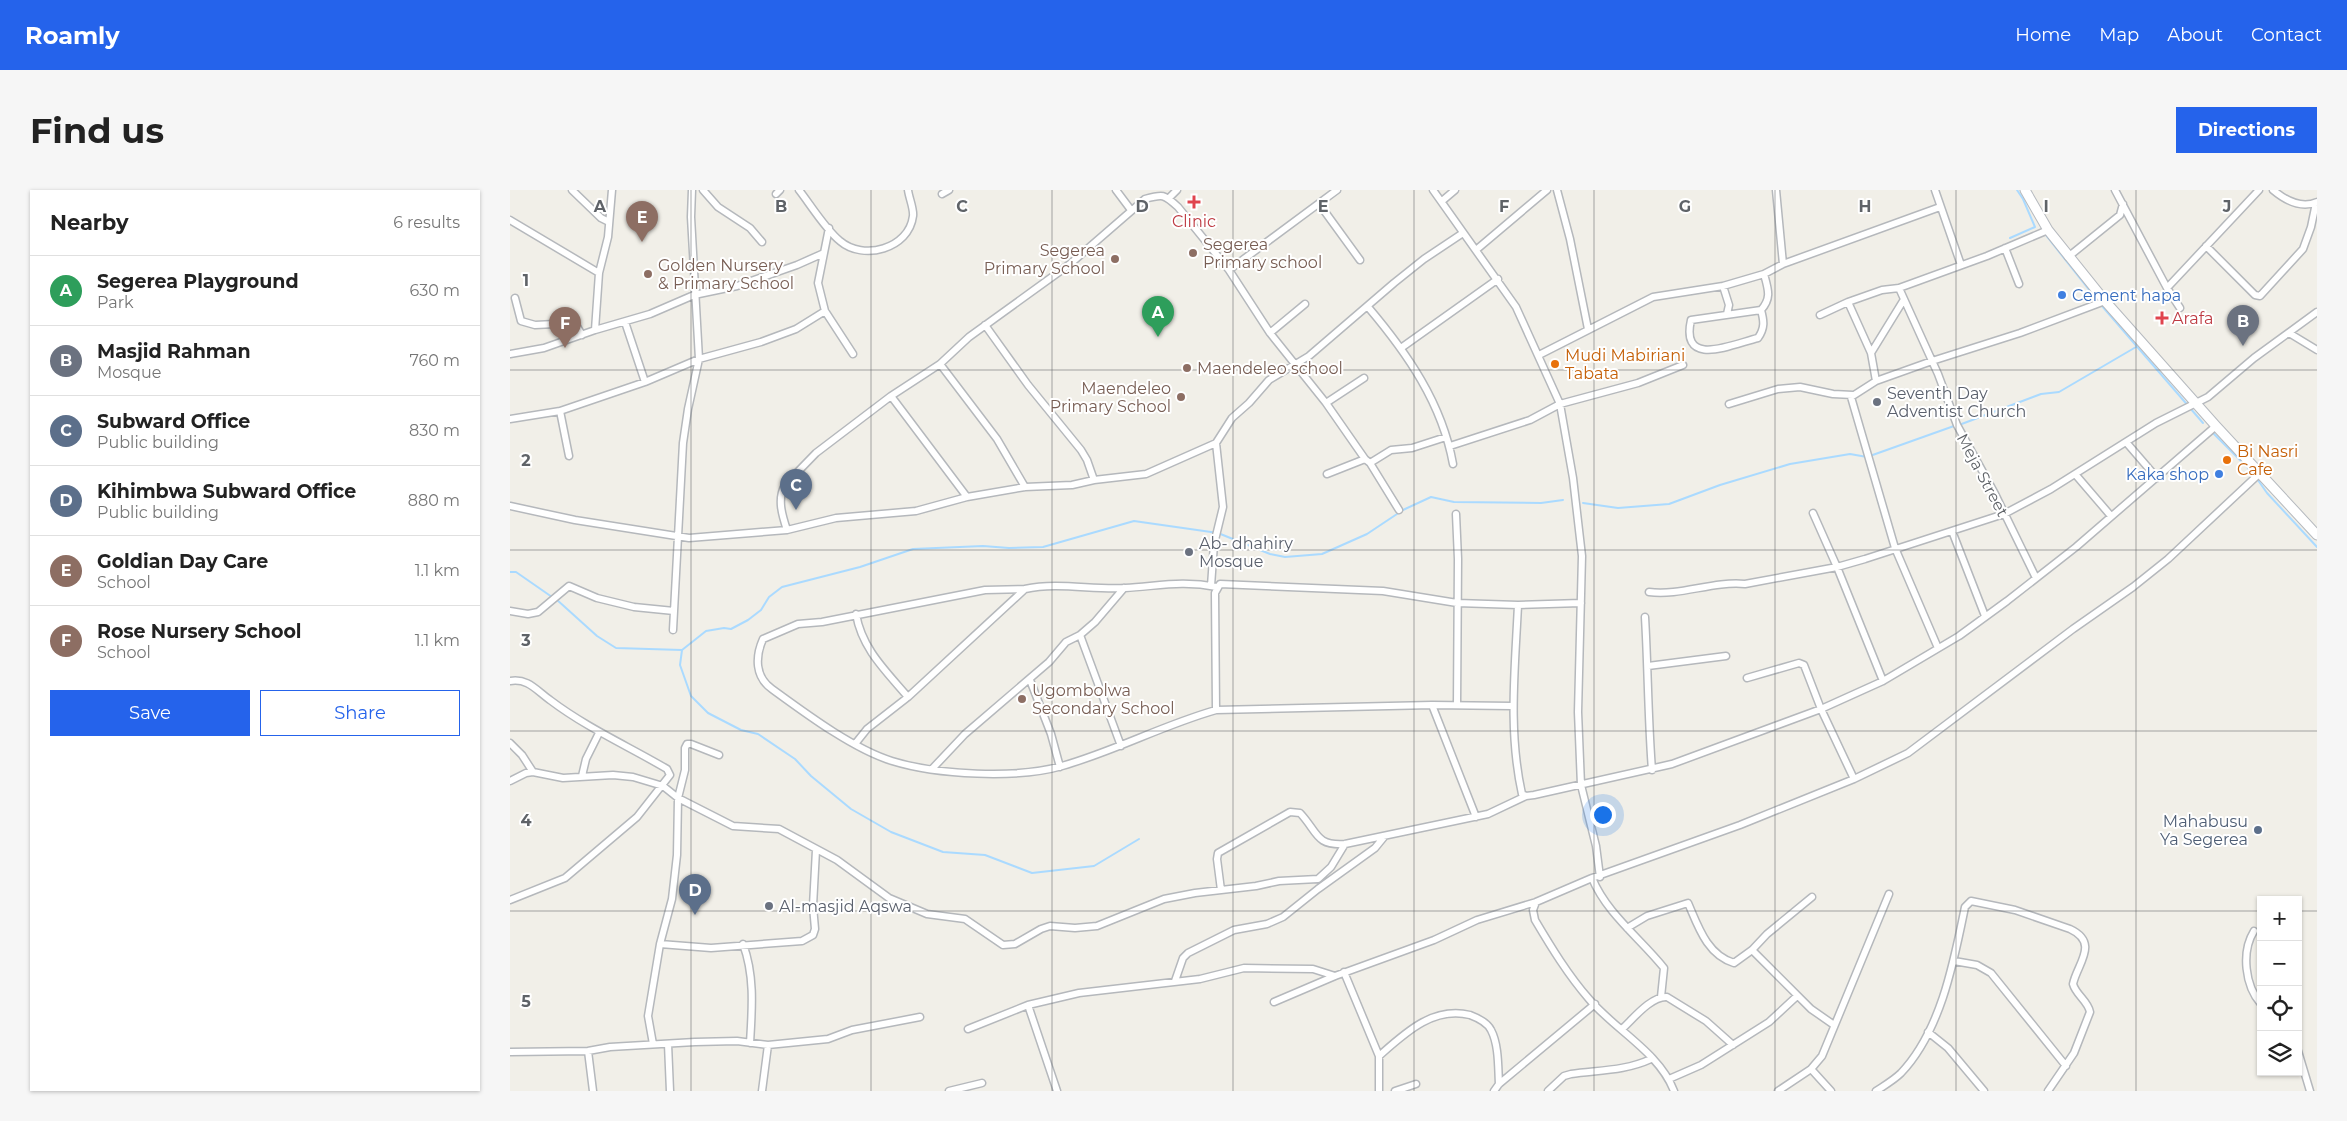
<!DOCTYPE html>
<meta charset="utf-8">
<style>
body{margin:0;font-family:Montserrat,sans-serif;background:#f6f6f6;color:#222}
.controls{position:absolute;right:15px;bottom:15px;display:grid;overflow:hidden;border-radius:0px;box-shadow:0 1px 4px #0004}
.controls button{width:45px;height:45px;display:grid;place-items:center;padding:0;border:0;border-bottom:1px solid #e0e0e0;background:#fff;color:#222;font:25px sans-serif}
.you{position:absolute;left:1092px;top:624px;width:18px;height:18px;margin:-12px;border:4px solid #fff;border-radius:50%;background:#1a73e8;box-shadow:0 0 0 8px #1a73e833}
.badge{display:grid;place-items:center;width:32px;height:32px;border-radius:50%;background:#2563eb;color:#fff;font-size:16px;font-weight:700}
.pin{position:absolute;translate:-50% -41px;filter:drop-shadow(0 1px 2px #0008)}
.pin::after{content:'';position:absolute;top:26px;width:18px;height:15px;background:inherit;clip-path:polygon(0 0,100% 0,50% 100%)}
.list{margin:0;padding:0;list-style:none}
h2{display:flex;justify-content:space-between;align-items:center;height:65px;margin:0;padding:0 20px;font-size:21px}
h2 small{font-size:16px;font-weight:400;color:#767676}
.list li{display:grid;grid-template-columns:32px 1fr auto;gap:15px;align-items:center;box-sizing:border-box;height:70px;padding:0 20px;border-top:1px solid #e0e0e0}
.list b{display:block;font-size:19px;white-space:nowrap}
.list p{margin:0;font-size:16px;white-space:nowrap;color:#767676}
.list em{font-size:16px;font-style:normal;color:#767676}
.actions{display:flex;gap:10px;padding:15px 20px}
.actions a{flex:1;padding:11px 0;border:1px solid #2563eb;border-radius:0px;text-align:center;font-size:18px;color:#2563eb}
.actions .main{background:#2563eb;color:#fff}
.icon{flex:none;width:28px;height:28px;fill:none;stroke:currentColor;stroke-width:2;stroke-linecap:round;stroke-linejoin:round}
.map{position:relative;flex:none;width:1807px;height:901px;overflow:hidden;border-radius:0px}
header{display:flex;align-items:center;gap:30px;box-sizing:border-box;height:70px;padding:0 25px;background:#2563eb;color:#fff}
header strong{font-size:24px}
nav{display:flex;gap:28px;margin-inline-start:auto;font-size:18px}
.intro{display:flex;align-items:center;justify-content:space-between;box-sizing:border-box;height:120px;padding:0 30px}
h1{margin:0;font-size:35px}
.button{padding:12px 22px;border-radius:0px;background:#2563eb;color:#fff;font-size:18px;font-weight:700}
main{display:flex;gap:30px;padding:0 30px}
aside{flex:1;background:#fff;border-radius:0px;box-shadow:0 1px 4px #0004}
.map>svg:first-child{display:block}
</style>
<header>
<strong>Roamly</strong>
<nav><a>Home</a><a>Map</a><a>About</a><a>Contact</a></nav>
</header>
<div class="intro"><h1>Find us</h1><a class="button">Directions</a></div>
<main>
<aside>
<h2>Nearby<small>6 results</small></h2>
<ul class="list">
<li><span class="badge" style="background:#2e9e5b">A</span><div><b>Segerea Playground</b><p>Park</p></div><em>630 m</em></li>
<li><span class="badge" style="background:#6b7280">B</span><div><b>Masjid Rahman</b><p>Mosque</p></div><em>760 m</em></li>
<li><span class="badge" style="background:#5c6f8a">C</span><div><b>Subward Office</b><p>Public building</p></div><em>830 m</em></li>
<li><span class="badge" style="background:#5c6f8a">D</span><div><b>Kihimbwa Subward Office</b><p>Public building</p></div><em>880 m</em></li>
<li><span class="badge" style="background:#8d6e63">E</span><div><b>Goldian Day Care</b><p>School</p></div><em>1.1 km</em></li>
<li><span class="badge" style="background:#8d6e63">F</span><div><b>Rose Nursery School</b><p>School</p></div><em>1.1 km</em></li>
</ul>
<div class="actions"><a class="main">Save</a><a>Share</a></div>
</aside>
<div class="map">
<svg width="1807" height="901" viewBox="0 0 1807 901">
<rect width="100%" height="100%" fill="#f1efe8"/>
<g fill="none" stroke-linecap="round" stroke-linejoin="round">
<!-- stream -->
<path stroke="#aadaff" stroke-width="2" d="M1535,44L1584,106
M1500,48L1525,37L1513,9L1507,0
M1592,116L1693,233
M1449,235L1531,204L1549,202L1626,157
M1701,241L1743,283L1757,303L1807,357
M1073,313L1108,318L1159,314L1210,295L1280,274L1340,264L1357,267L1444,236
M0,382H6L42,407
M46,409L87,446L106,458L172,460L196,441L214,438L221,439L238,430L251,420L259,407L272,397L350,377L403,359L473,356L499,358L533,357L624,331L708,343L760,364L775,367L812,364L857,344L893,320L921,307L944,312L1031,313L1053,310
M172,460L170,475L181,506L198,523L231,540L248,544L285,569L301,586L341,619L381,642L433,662L475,665L522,683L584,676L629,649"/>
<defs>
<path id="minor" d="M62,0L91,28L99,32
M193,0L208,17L240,38L252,52
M289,0C300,14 316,40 330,51C353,71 399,59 403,26C404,19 399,8 398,0
M606,0L621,20
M923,0L1006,117L1050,214L1063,288L1072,366L1068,522L1071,595L1086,656L1090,687
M1047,0L1060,49L1078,139
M1266,0L1273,74
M1425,0L1451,75
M1605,0L1657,98L1670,118
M1763,0C1775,10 1791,19 1807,12
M266,4L270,0
M432,4L439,0
M659,8L667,0
M932,11L945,0
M810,15L850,70
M0,30L89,83
M1696,56L1745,105L1750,106L1793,59L1801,37L1806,13
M1495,58L1509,94
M966,60L1037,0
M314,63L308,93L315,121L343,164
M1558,67L1610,25L1613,14
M719,80L827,0
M1213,96L1219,115L1217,124
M1389,98L1428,184L1447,235L1485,304L1526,388
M1657,98L1749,0
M5,108L11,131L25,135L65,133L72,145
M1338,112L1361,163
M858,117C897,163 932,213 943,274
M1251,120C1254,131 1255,138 1248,148C1223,154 1170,179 1181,130L1251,120C1262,108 1258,99 1254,84
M1310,125L1338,112L1372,100L1389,98L1477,66L1538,40
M115,132L135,192
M475,135L518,195L571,260L577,270L584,290
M85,140L140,124L184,105L227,96L287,75L314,63L319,38
M760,143L795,114
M1779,143L1807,160
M891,158L988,89
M0,164L34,158L85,140L89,83L98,47L102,0
M1029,165L1143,107L1213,96L1254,84L1273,74L1430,17
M430,174L487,249L515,297
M1366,191L1361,163L1393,111
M381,206L457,307
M816,213L854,188
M1219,214L1268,199L1290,197L1323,204L1343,205
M50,221L59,266
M0,229L50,221L135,192L189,169L251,152L286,139L315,121
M1616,252L1647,288
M940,256L1020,230L1050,214L1128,193L1173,175
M860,273L889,320
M817,284L855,269
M1565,284L1601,326
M0,316L65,330L179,348L277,340L326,328L406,321L457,307L515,297L562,295L584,290L636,284L706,253L722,228L739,213L759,190L799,166L884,93L914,69L953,43
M1303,323L1327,377L1373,491
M946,324L948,369L947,515
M277,340C272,325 267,309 275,295L306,263L381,206L430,174L459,147L560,74L635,9C653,4 654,4 668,17L719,80L760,143L816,213L855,269L860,273L881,260L902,258L936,247
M1442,341L1475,426
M701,396L704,354L713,317L706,253
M515,399L475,400L312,432L288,434L253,449C245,467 245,487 262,499C295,523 343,559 382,571C427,585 507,589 552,576C605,561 653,535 706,520L922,515L1002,516
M1139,402C1171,406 1202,391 1235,394L1327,377L1355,369L1494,324L1541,299L1646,233L1698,207L1744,168L1807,122
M1008,415C1005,479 998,541 1012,604L1016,606L1024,605L1162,574L1311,519L1373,491L1449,446L1497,411L1566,357L1706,236
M0,421L18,424L28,422L59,396L87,408L124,417L164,421
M346,424C352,459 376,481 398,507
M1135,427C1138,478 1138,529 1142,580
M163,440L173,253L178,219L189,169L181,27L182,0
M570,445L611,556
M1428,458L1385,358L1341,207L1366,191L1422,171L1510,143L1595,111
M1138,476L1216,466
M1237,488L1289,473L1294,475L1311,519L1344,589
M520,490L541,544L550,577
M0,491C18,488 26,500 40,510C77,538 118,556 157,579L160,585L127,627L55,688L0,710
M922,515L966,627
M706,520L705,403L710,394L873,401L947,413L1008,415L1071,413
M0,553L12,565L23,582
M345,554L357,539L398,507L515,399C548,392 582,400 615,398C649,396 672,390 707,397
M422,579L455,544L539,472L556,452L570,445L585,432L614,398
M72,586L76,569L89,543
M0,591L16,583L23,582L53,588L103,585L123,587L153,596L168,608L223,636L269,639L327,670L379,708L417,724L455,729L493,755L505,754L531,739L540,736L565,738L587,736L654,709L685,703L746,696L769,691L808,689L821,677L835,654
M1082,688C1097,724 1130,748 1154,778L1151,807
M711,700L707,669L708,663L780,622L790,623C808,642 805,656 835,654L978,624L1016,606
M1117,738L1137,726L1178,713C1188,736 1197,765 1224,773L1242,760L1257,744L1302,707
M1744,741C1731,762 1735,796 1751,814
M150,754L201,758L292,751L303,745L305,739L303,716L306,660
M233,754C245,786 242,820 240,853
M1242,760L1301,819L1324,835
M1444,771L1467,775L1481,783L1556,876
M834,782L869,866
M665,791L673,768L678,763L724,740L757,734L773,727L808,699L865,658L874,647
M764,812L825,786L924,750L967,730L1026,712
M518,815L547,901
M458,839L518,815L569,803L690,789L734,778L803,779L825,786
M1112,839C1123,829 1141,806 1157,807L1196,831L1223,855
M1418,842L1438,858L1474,901
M143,854L138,826L150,754L162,709L167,665L168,608L175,580V558L177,554H181L209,565
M158,854L160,901
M78,861L83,901
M1788,861L1800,901
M0,862L78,861L100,857L185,852L227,851L258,855L318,849L342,840L410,827
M1301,879L1321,901
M1159,889L1191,875L1259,832L1287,806
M252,901L258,855
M439,901L472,893
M869,901V866C895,843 923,816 960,825C968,828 977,832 981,840C989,855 988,878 989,894
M885,901L906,894
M984,901L989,894L1085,814
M1038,901L1054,886L1061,884C1089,880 1115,881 1141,869
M1164,901C1149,862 1105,840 1079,809C1058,785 1041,757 1025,730L1023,720L1026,712L1082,688L1230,635L1344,589L1398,563L1563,439L1623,397L1658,369L1750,283
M1268,901L1301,879L1312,866L1379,704
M1366,901C1375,895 1384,890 1391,883C1431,841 1444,771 1455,717L1461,711L1505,720L1560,739C1590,753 1567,774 1563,794C1566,805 1578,811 1580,822L1564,863L1538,901"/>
<path id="secondary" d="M1515,0L1538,40L1595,111L1706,236L1807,345"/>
</defs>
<!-- minor casing -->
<use href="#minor" stroke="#b5b8bc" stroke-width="9"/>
<!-- secondary casing -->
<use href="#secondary" stroke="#b6babf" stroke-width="11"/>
<!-- minor -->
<use href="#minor" stroke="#fff" stroke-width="6"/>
<!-- secondary -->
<use href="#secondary" stroke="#fff" stroke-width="9"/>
</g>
<!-- grid -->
<path fill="none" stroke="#5f6368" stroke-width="1" stroke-opacity="0.55" d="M181,0V901M361,0V901M542,0V901M723,0V901M904,0V901M1084,0V901M1265,0V901M1446,0V901M1626,0V901M0,180H1807M0,360H1807M0,541H1807M0,721H1751M1788,721H1807"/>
<!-- markers -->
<g fill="#e0444e" stroke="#fff" stroke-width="2">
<path d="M681.5 4.5h5v5h5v5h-5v5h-5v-5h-5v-5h5z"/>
<path d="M1649.5 120.5h5v5h5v5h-5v5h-5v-5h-5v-5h5z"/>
</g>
<g fill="#8d6e63" stroke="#fff" stroke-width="2">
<circle cx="683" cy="63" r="5"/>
<circle cx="605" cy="69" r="5"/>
<circle cx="138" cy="84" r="5"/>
<circle cx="677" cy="178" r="5"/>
<circle cx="671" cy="207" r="5"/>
<circle cx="512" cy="509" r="5"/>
</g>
<g fill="#3f7fe0" stroke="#fff" stroke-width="2">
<circle cx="1552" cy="105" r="5"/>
<circle cx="1709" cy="284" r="5"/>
</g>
<g fill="#e8710a" stroke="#fff" stroke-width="2">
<circle cx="1045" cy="174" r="5"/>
<circle cx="1717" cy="270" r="5"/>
</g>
<g fill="#6b7280" stroke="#fff" stroke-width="2">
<circle cx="1367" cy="212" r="5"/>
<circle cx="679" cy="362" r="5"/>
<circle cx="259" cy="716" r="5"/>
</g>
<circle fill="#5c6f8a" stroke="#fff" stroke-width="2" cx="1748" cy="640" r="5"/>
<g text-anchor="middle" stroke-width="4" stroke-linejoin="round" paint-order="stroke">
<!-- health labels -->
<g font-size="16" fill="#be3a42" stroke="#fff">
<text x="684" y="37">Clinic</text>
<text x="1662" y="134" text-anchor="start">Arafa</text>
</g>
<!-- education labels -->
<g font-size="16" fill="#785e54" stroke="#fff" text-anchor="start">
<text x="693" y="60">Segerea<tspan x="693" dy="18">Primary school</tspan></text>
<text x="595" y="66" text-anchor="end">Segerea<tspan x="595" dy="18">Primary School</tspan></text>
<text x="148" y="81">Golden Nursery<tspan x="148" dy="18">&amp; Primary School</tspan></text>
<text x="687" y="184">Maendeleo school</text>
<text x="661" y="204" text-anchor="end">Maendeleo<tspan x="661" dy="18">Primary School</tspan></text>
<text x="522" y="506">Ugombolwa<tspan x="522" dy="18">Secondary School</tspan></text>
</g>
<!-- shop labels -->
<g font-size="16" fill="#366cbe" stroke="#fff" text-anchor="start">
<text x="1562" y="111">Cement hapa</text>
<text x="1699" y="290" text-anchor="end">Kaka shop</text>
</g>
<!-- food labels -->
<g font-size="16" fill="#c56008" stroke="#fff" text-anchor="start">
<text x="1055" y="171">Mudi Mabiriani<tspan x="1055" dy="18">Tabata</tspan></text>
<text x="1727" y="267">Bi Nasri<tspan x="1727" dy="18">Cafe</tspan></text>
</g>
<!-- worship labels -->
<g font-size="16" fill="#5b616d" stroke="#fff" text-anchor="start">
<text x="1377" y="209">Seventh Day<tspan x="1377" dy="18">Adventist Church</tspan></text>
<text x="689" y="359">Ab- dhahiry<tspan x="689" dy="18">Mosque</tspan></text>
<text x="269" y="722">Al-masjid Aqswa</text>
</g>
<!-- street labels -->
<g font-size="16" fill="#5f6368" stroke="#fff">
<text transform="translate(1473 285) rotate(62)" y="6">Meja Street</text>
</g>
<!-- service labels -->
<g font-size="16" fill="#4e5e75" stroke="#fff" text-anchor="end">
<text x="1738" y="637">Mahabusu<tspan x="1738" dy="18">Ya Segerea</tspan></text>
</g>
</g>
<g font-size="16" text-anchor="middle" font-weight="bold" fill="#5f6368" stroke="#fff" stroke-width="4" stroke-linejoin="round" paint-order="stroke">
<text x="90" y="22">A</text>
<text x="271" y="22">B</text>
<text x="452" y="22">C</text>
<text x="632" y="22">D</text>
<text x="813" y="22">E</text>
<text x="994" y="22">F</text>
<text x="1175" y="22">G</text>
<text x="1355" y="22">H</text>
<text x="1536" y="22">I</text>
<text x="1717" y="22">J</text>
<text x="16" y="96">1</text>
<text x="16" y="276">2</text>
<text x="16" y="456">3</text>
<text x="16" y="636">4</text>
<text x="16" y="817">5</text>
</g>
</svg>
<div class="controls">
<button>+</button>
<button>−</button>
<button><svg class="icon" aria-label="locate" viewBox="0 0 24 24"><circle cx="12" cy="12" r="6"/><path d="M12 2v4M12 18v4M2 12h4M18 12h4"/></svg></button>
<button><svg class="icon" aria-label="layers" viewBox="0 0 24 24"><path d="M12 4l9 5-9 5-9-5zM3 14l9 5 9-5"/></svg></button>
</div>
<div class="you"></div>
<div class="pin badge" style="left:648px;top:147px;background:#2e9e5b">A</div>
<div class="pin badge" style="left:1733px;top:156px;background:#6b7280">B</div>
<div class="pin badge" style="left:286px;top:320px;background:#5c6f8a">C</div>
<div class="pin badge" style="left:185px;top:725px;background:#5c6f8a">D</div>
<div class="pin badge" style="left:132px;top:52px;background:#8d6e63">E</div>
<div class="pin badge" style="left:55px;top:158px;background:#8d6e63">F</div>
</div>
</main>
